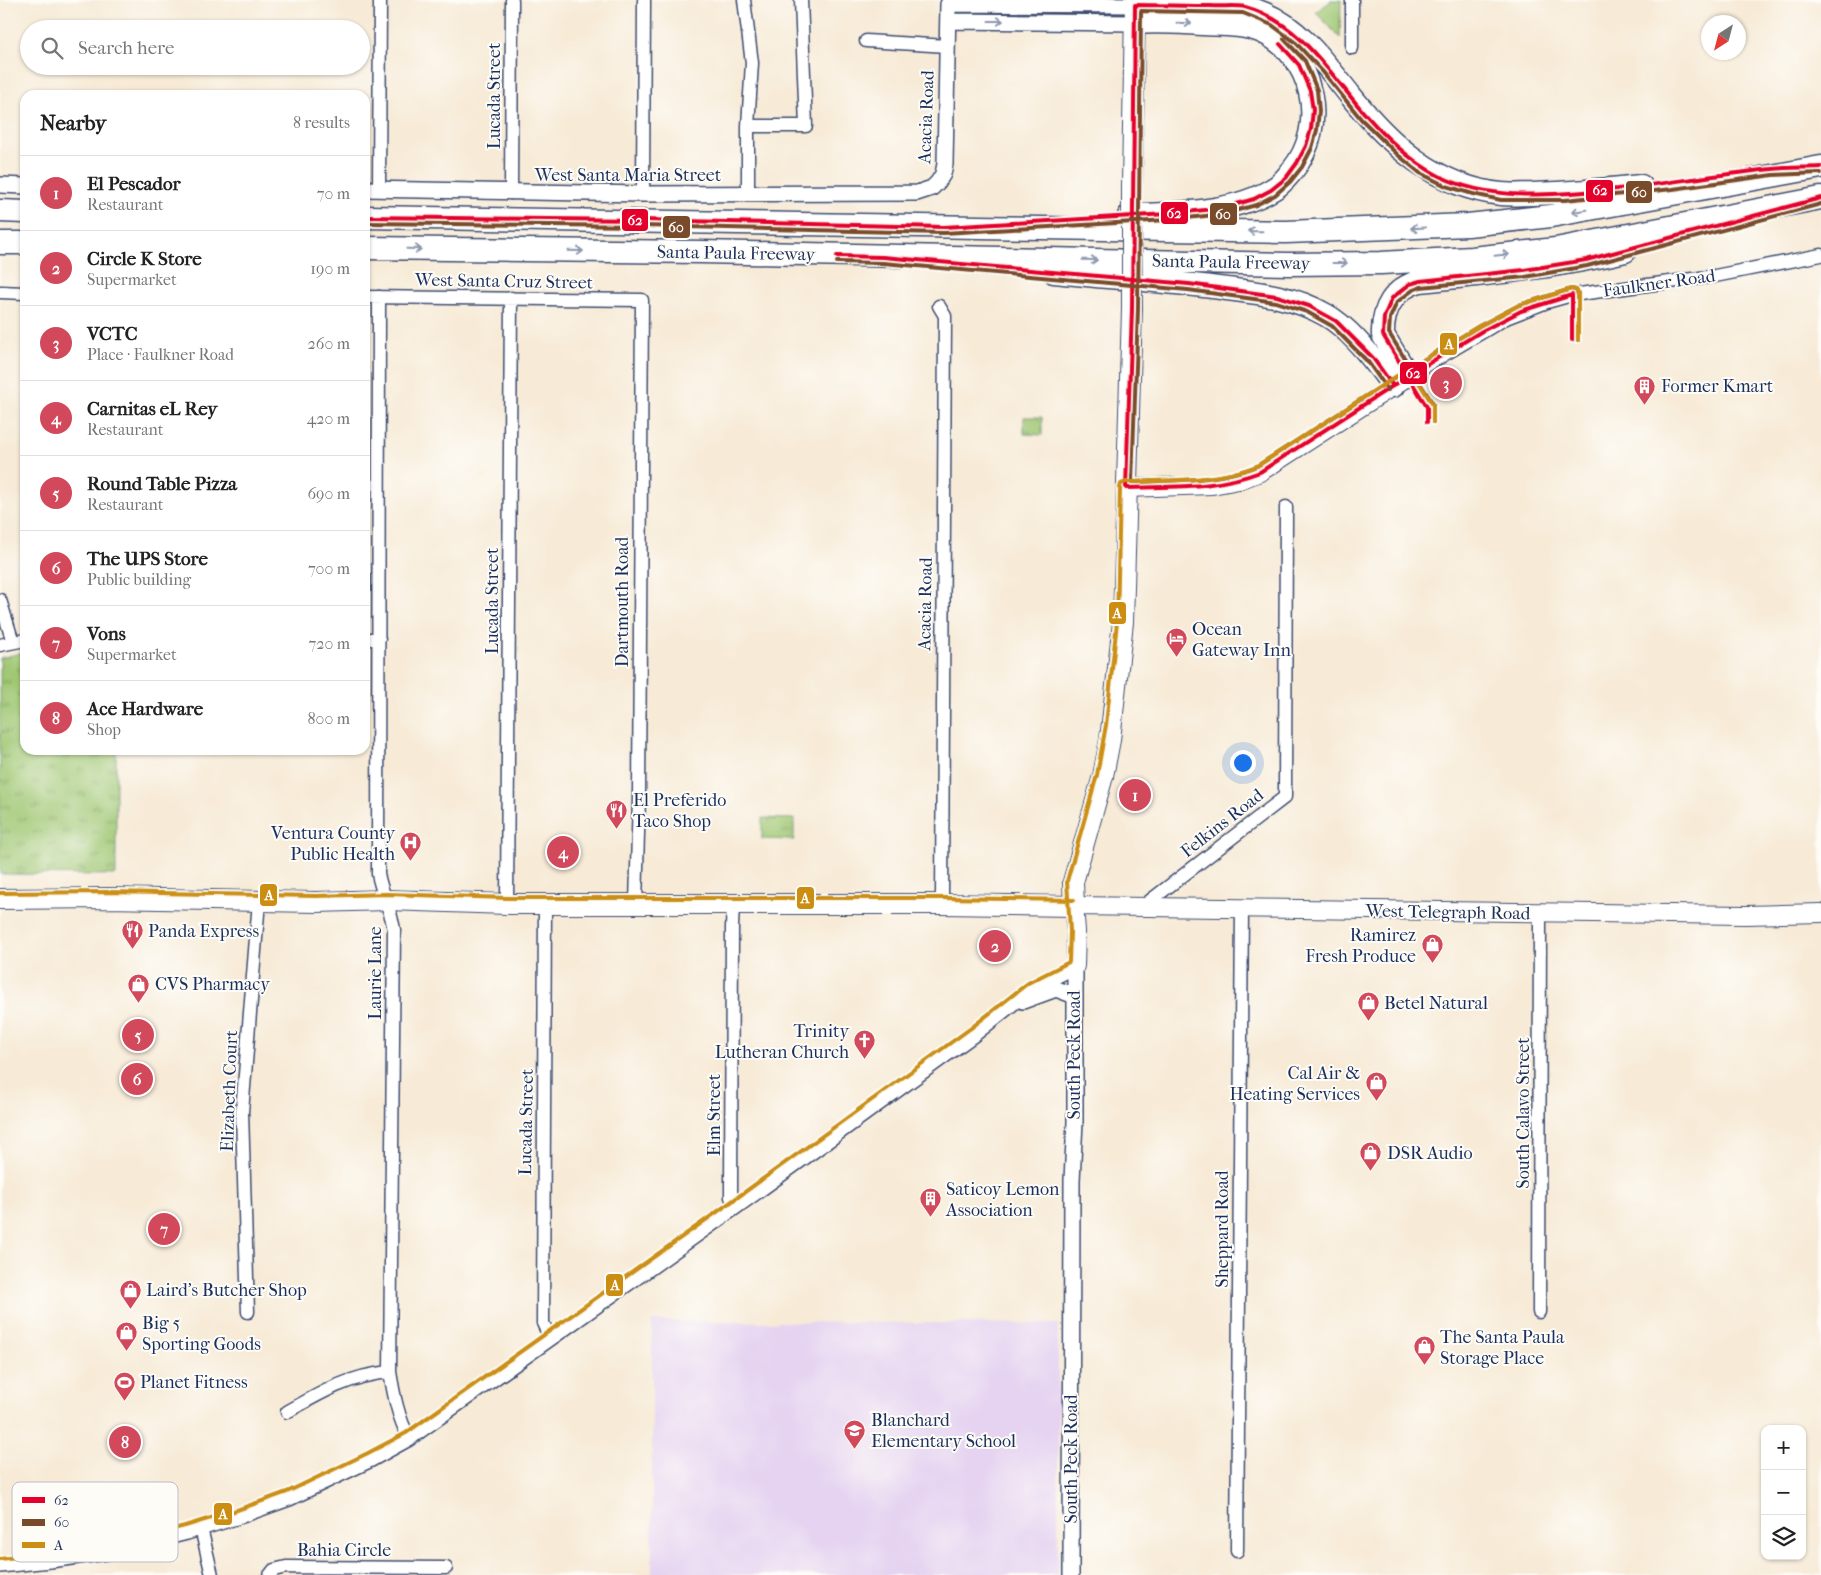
<!DOCTYPE html>
<meta charset="utf-8">
<style>
body{margin:0;font-family:"IM FELL French Canon",serif;background:#f6f6f6;color:#222}
.controls{position:absolute;right:15px;bottom:15px;display:grid;overflow:hidden;border-radius:10px;box-shadow:0 1px 4px #0004}
.controls button{width:45px;height:45px;display:grid;place-items:center;padding:0;border:0;border-bottom:1px solid #e0e0e0;background:#fff;color:#222;font:25px sans-serif}
.compass{position:absolute;left:1701px;top:15px;width:45px;height:45px;border-radius:50%;background:#fff;box-shadow:0 1px 4px #0004;rotate:216deg}
.you{position:absolute;left:1242px;top:762px;width:18px;height:18px;margin:-12px;border:4px solid #fff;border-radius:50%;background:#1a73e8;box-shadow:0 0 0 8px #1a73e833}
.badge{display:grid;place-items:center;width:32px;height:32px;border-radius:50%;background:#d1495b;color:#fff;font-size:16px;font-weight:700}
.pin{position:absolute;translate:-50% -50%;border:2px solid #fff;box-shadow:0 1px 5px #0006}
.list{margin:0;padding:0;list-style:none}
h2{display:flex;justify-content:space-between;align-items:center;height:65px;margin:0;padding:0 20px;font-size:21px}
h2 small{font-size:16px;font-weight:400;color:#767676}
.list li{display:grid;grid-template-columns:32px 1fr auto;gap:15px;align-items:center;box-sizing:border-box;height:75px;padding:0 20px;border-top:1px solid #e0e0e0}
.list b{display:block;font-size:19px;white-space:nowrap}
.list p{margin:0;font-size:16px;white-space:nowrap;color:#767676}
.list em{font-size:16px;font-style:normal;color:#767676}
.icon{flex:none;width:28px;height:28px;fill:none;stroke:currentColor;stroke-width:2;stroke-linecap:round;stroke-linejoin:round}
.map{position:relative;flex:none;width:1821px;height:1575px;overflow:hidden}
.search{position:absolute;background:#fff;box-shadow:0 1px 4px #0004;left:20px;top:20px;width:350px;height:55px;display:flex;align-items:center;gap:12px;box-sizing:border-box;padding:0 18px;border-radius:28px;color:#767676;font-size:19px}
.panel{position:absolute;background:#fff;box-shadow:0 1px 4px #0004;left:20px;top:90px;width:350px;height:665px;border-radius:15px}
.map>svg:first-child{display:block}
</style>
<div class="map">
<svg width="1821" height="1575" viewBox="0 0 1821 1575">
<defs>
<pattern id="park-tufts" width="24" height="20" patternUnits="userSpaceOnUse" patternTransform="scale(1.25)"><rect width="24" height="20" fill="#a0c874"/><path d="M3 7l-1-3M5 7V3M7 7l1-3M15 17l-1-3M17 17v-4M19 17l1-3" fill="none" stroke="#82a362"/></pattern>
</defs>
<rect width="100%" height="100%" fill="#fdfcf7"/>
<filter id="ink" filterUnits="userSpaceOnUse"><feTurbulence type="fractalNoise" baseFrequency=".02" numOctaves="2"/><feDisplacementMap in="SourceGraphic" scale="10" xChannelSelector="R" yChannelSelector="G"/><feConvolveMatrix kernelMatrix="1 2 1 2 8 2 1 2 1" color-interpolation-filters="sRGB"/></filter>
<filter id="wash" filterUnits="userSpaceOnUse"><feTurbulence type="fractalNoise" baseFrequency=".0096" numOctaves="4" result="noise"/><feDisplacementMap in="SourceGraphic" scale="20" xChannelSelector="R" yChannelSelector="G"/><feGaussianBlur stdDeviation="1.12" result="paint"/><feColorMatrix in="noise" values="0 0 0 0 0 0 0 0 0 0 0 0 0 0 0 0 0 1.4 0 .05"/><feComposite in="paint" operator="in"/></filter>
<g filter="url(#wash)">
<rect width="100%" height="100%" fill="#f7ead6"/>
<!-- built -->
<path fill="#e5d3f1" d="M652,1321L1058,1324V1575H652Z"/>
<!-- grass -->
<path fill="#a0c874" stroke="#5e7c69" d="M1330,0H1341L1340,38L1316,12L1331,1Z"/>
<!-- park -->
<path fill="url(#park-tufts)" stroke="#5e7c69" d="M1024,417H1042V435L1024,434Z
M25,652V750H116V875L0,874V658Z
M762,818L794,819V840L762,839Z"/>
</g>
<g filter="url(#ink)">
<g fill="none" stroke-linecap="round" stroke-linejoin="round">
<defs>
<path id="minor" d="M744,0L752,63L748,126V194
M1352,0V48
M866,41L947,46
M748,126H806L801,0
M379,189L380,0
M511,193L512,0
M643,194L644,0
M0,292L25,293
M365,297L642,300L639,797L636,904
M379,297L378,874C382,894 391,910 394,930L390,1372C394,1396 398,1417 409,1438
M939,306L945,316L942,904
M1408,376L1506,318L1547,302L1572,295L1715,276L1821,255
M0,600L13,642
M365,639H379
M0,645L25,640
M507,904L511,298
M545,904L543,1323L550,1338
M733,904L732,927L731,1197L735,1207
M1142,907L1285,797L1286,507
M248,1312L242,1112L259,901
M1539,1312L1540,913
M287,1412C320,1393 351,1375 390,1372
M201,1528L212,1575
M1237,1551L1242,907
M270,1575L274,1570L286,1567L446,1568"/>
<path id="tertiary" d="M948,21L1135,23
M0,185L25,186
M365,189L643,194L917,193L932,188L938,182L943,174L945,164L948,4L1135,5
M1023,1001L1056,989L1075,996
M0,1565L50,1560L107,1552L187,1532L239,1516L289,1498L371,1459L409,1438L735,1207L975,1033L1031,988L1075,966V1122L1072,1180L1071,1575"/>
<path id="secondary" d="M1126,488L1212,485L1239,480L1260,472L1404,379
M1075,966L1076,931L1074,906L1745,915L1821,913"/>
<path id="primary" d="M1132,187L1135,7
M0,899L108,898L316,902L387,900L507,904H942L1074,906L1073,882L1103,776L1110,740L1123,622L1132,309"/>
<path id="motorway" d="M1135,5C1157,5 1178,5 1200,5C1222,5 1242,4 1263,13C1300,28 1326,65 1350,95C1390,145 1436,187 1501,194C1511,195 1522,194 1532,194C1569,193 1605,190 1641,186
M0,211L25,212
M1129,216C1175,213 1233,214 1273,189C1281,185 1286,178 1292,171C1329,126 1314,54 1260,31C1242,24 1222,25 1203,24C1181,23 1158,21 1135,23
M365,217L1286,232L1468,225L1551,216L1821,167
M0,243H25
M365,248L702,252L1288,264L1381,263L1472,258L1556,249L1821,198
M1054,272C1112,278 1170,281 1227,289C1261,293 1295,297 1326,315C1351,329 1376,362 1393,386
M1408,376L1383,335C1382,309 1394,288 1420,281C1489,274 1558,267 1625,251"/>
</defs>
<!-- minor casing -->
<use href="#minor" stroke="#3c4b70" stroke-width="15"/>
<!-- tertiary casing -->
<use href="#tertiary" stroke="#3c4b70" stroke-width="18"/>
<!-- secondary casing -->
<use href="#secondary" stroke="#3c4b70" stroke-width="20"/>
<!-- primary casing -->
<use href="#primary" stroke="#3c4b70" stroke-width="22"/>
<!-- motorway casing -->
<use href="#motorway" stroke="#3c4b70" stroke-width="25"/>
<!-- minor -->
<use href="#minor" stroke="#fff" stroke-width="12"/>
<!-- tertiary -->
<use href="#tertiary" stroke="#fff" stroke-width="15"/>
<!-- secondary -->
<use href="#secondary" stroke="#fff" stroke-width="18"/>
<!-- primary -->
<use href="#primary" stroke="#fff" stroke-width="20"/>
<!-- motorway -->
<use href="#motorway" stroke="#fff" stroke-width="22"/>
<defs>
<path id="primary-bridge" d="M1132,309V187"/>
</defs>
<!-- primary-bridge casing -->
<use href="#primary-bridge" stroke="#3c4b70" stroke-width="22" stroke-linecap="butt"/>
<!-- primary-bridge -->
<use href="#primary-bridge" stroke="#fff" stroke-width="20"/>
<defs>
<path id="bus-1" d="M365,217L643,220L944,227L1168,214L1223,208L1254,199L1271,190L1286,178L1297,163L1306,146L1311,129L1313,110L1310,91L1299,65L1280,44
M837,256L883,257L1189,284L1277,296L1309,306L1336,321L1373,358L1393,386
M1572,340V295L1521,311L1482,331L1408,376L1260,472C1216,489 1173,486 1126,488L1132,309L1135,5C1160,5 1186,6 1211,6C1222,7 1235,5 1245,7C1300,22 1330,74 1365,114C1388,140 1416,167 1448,180C1501,202 1561,194 1617,189C1669,183 1720,174 1772,169C1788,167 1805,168 1821,167
M1427,422V407L1383,335L1384,317L1392,298L1410,284L1420,281L1524,270L1586,260L1821,198"/>
<path id="bus-2" d="M365,223L643,226L944,233L1168,220L1224,214L1256,205L1275,195L1290,182L1302,167L1312,148L1317,130L1319,111L1317,90L1305,61L1284,39
M837,262L883,263L1188,290L1276,302L1307,312L1332,326L1368,362L1388,390
M1578,340V294L1576,290L1571,289L1519,305L1479,326L1405,371L1257,466C1217,482 1175,480 1132,482L1138,309L1141,11L1243,13L1272,25L1296,43L1323,72L1361,119L1398,155L1420,173L1446,186L1473,194L1501,200H1565L1673,189L1773,175L1821,173
M1433,422V404L1389,333L1390,318L1397,302L1413,290L1421,287L1525,277L1587,266L1821,204"/>
<path id="bus-3" d="M1413,373L1433,405V422
M0,893L108,892L316,896L387,894L507,898H942L1074,900
M0,1559L106,1546L185,1526L237,1510L287,1492L368,1453L406,1433L731,1202L971,1028L1028,983L1069,962L1070,931L1067,881L1097,775L1106,725L1117,622L1120,488L1121,484L1126,482C1170,480 1215,482 1257,466L1405,371L1479,326L1519,305L1571,289L1576,290L1578,294V340"/>
</defs>
<!-- bus-1 casing -->
<use href="#bus-1" stroke="#fdfcf7" stroke-width="8"/>
<!-- bus-2 casing -->
<use href="#bus-2" stroke="#fdfcf7" stroke-width="8"/>
<!-- bus-3 casing -->
<use href="#bus-3" stroke="#fdfcf7" stroke-width="8"/>
<!-- bus-1 -->
<use href="#bus-1" stroke="#e4002b" stroke-width="4"/>
<!-- bus-2 -->
<use href="#bus-2" stroke="#7a4b2a" stroke-width="4"/>
<!-- bus-3 -->
<use href="#bus-3" stroke="#cb8e13" stroke-width="4"/>
</g>
<!-- one-way arrows -->
<defs><path id="oneway-shaft" d="M-6 0H5M1.5-3L5.5 0L1.5 3" fill="none" stroke-width="1.6" stroke-linecap="round" stroke-linejoin="round" transform="scale(1.25)"/></defs>
<g stroke="#8d97ae">
<use href="#oneway-shaft" transform="translate(996 21)"/>
<use href="#oneway-shaft" transform="translate(1184 23) rotate(2)"/>
<use href="#oneway-shaft" transform="translate(1579 211) rotate(170)"/>
<use href="#oneway-shaft" transform="translate(1418 228) rotate(177)"/>
<use href="#oneway-shaft" transform="translate(1255 231) rotate(-179)"/>
<use href="#oneway-shaft" transform="translate(414 249) rotate(1)"/>
<use href="#oneway-shaft" transform="translate(576 251) rotate(1)"/>
<use href="#oneway-shaft" transform="translate(1502 255) rotate(-6)"/>
<use href="#oneway-shaft" transform="translate(1090 260) rotate(1)"/>
<use href="#oneway-shaft" transform="translate(1340 263)"/>
</g>
</g>
<!-- icons -->
<defs>
<symbol id="building-pin" viewBox="-11 -11 22 30"><path d="M0 17L-7.5 6A9.5 9.5 0 1 1 7.5 6Z" fill="#d1495b" stroke="#fdfcf7"/><path d="M-4-6H4V6H1V3H-1V6H-4ZM-2.5-4.3h1.7v1.8h-1.7ZM.8-4.3h1.7v1.8H.8ZM-2.5-1h1.7V.8h-1.7ZM.8-1h1.7V.8H.8Z" fill="#fff"/></symbol>
<symbol id="hotel-pin" viewBox="-11 -11 22 30"><path d="M0 17L-7.5 6A9.5 9.5 0 1 1 7.5 6Z" fill="#d1495b" stroke="#fdfcf7"/><path d="M-6-4.5h1.5V1H6V5H4.5V3h-9V5H-6ZM-4 0a1.8 1.8 0 1 1 3.6 0ZM.5 0V-2.5h3Q6-2.5 6 0Z" fill="#fff"/></symbol>
<symbol id="restaurant-pin" viewBox="-11 -11 22 30"><path d="M0 17L-7.5 6A9.5 9.5 0 1 1 7.5 6Z" fill="#d1495b" stroke="#fdfcf7"/><path d="M-5-6h1v4h1v-4h1v4h1v-4h1v5L-1.5 .5V6h-2V.5L-5-1ZM5-6V6H3V1.5H1.5Q1.5-4 5-6Z" fill="#fff"/></symbol>
<symbol id="hospital-pin" viewBox="-11 -11 22 30"><path d="M0 17L-7.5 6A9.5 9.5 0 1 1 7.5 6Z" fill="#d1495b" stroke="#fdfcf7"/><path d="M-5-5h3v3.5h4V-5h3V5h-3V1.5h-4V5h-3Z" fill="#fff"/></symbol>
<symbol id="shop-pin" viewBox="-11 -11 22 30"><path d="M0 17L-7.5 6A9.5 9.5 0 1 1 7.5 6Z" fill="#d1495b" stroke="#fdfcf7"/><path d="M-5-2.5h2.3a2.7 3.5 0 0 1 5.4 0H5L5.5 6h-11ZM-1.5-2.5h3a1.5 2.3 0 0 0-3 0Z" fill="#fff"/></symbol>
<symbol id="church-pin" viewBox="-11 -11 22 30"><path d="M0 17L-7.5 6A9.5 9.5 0 1 1 7.5 6Z" fill="#d1495b" stroke="#fdfcf7"/><path d="M-1.2-6h2.4v3.5h3.3v2.4h-3.3V6h-2.4V-.1h-3.3v-2.4h3.3Z" fill="#fff"/></symbol>
<symbol id="stadium-pin" viewBox="-11 -11 22 30"><path d="M0 17L-7.5 6A9.5 9.5 0 1 1 7.5 6Z" fill="#d1495b" stroke="#fdfcf7"/><path d="M0-5a6.5 5 0 1 0 0 10a6.5 5 0 1 0 0-10ZM-3.5-1.8h7v3.6h-7Z" fill="#fff"/></symbol>
<symbol id="school-pin" viewBox="-11 -11 22 30"><path d="M0 17L-7.5 6A9.5 9.5 0 1 1 7.5 6Z" fill="#d1495b" stroke="#fdfcf7"/><path d="M0-5L7-2L0 1L-7-2ZM-4 1L0 2.5L4 1V4Q0 6-4 4Z" fill="#fff"/></symbol>
</defs>
<g fill-rule="evenodd">
<use href="#building-pin" x="1632" y="374" width="25" height="34"/>
<use href="#hotel-pin" x="1164" y="626" width="25" height="34"/>
<use href="#restaurant-pin" x="604" y="798" width="25" height="34"/>
<use href="#hospital-pin" x="398" y="830" width="25" height="34"/>
<use href="#restaurant-pin" x="120" y="918" width="25" height="34"/>
<use href="#shop-pin" x="1420" y="932" width="25" height="34"/>
<use href="#shop-pin" x="126" y="972" width="25" height="34"/>
<use href="#shop-pin" x="1356" y="990" width="25" height="34"/>
<use href="#church-pin" x="852" y="1028" width="25" height="34"/>
<use href="#shop-pin" x="1364" y="1070" width="25" height="34"/>
<use href="#shop-pin" x="1358" y="1140" width="25" height="34"/>
<use href="#building-pin" x="918" y="1186" width="25" height="34"/>
<use href="#shop-pin" x="118" y="1278" width="25" height="34"/>
<use href="#shop-pin" x="114" y="1320" width="25" height="34"/>
<use href="#shop-pin" x="1412" y="1334" width="25" height="34"/>
<use href="#stadium-pin" x="112" y="1370" width="25" height="34"/>
<use href="#school-pin" x="842" y="1418" width="25" height="34"/>
</g>
<g text-anchor="middle" stroke-width="4" stroke-linejoin="round" paint-order="stroke">
<!-- street labels -->
<g font-size="18" fill="#1b2f5e" stroke="#fdfcf7">
<text transform="translate(494 96) rotate(-90)" y="6">Lucada Street</text>
<text transform="translate(926 117) rotate(-88)" y="6">Acacia Road</text>
<text x="628" y="181">West Santa Maria Street</text>
<text transform="translate(736 253) rotate(1)" y="6">Santa Paula Freeway</text>
<text transform="translate(1231 262) rotate(1)" y="6">Santa Paula Freeway</text>
<text transform="translate(504 281) rotate(1)" y="6">West Santa Cruz Street</text>
<text transform="translate(1659 283) rotate(-8)" y="6">Faulkner Road</text>
<text transform="translate(492 601) rotate(-90)" y="6">Lucada Street</text>
<text transform="translate(622 602) rotate(-90)" y="6">Dartmouth Road</text>
<text transform="translate(925 604) rotate(-89)" y="6">Acacia Road</text>
<text transform="translate(1222 823) rotate(-38)" y="6">Felkins Road</text>
<text transform="translate(1448 912) rotate(1)" y="6">West Telegraph Road</text>
<text transform="translate(375 973) rotate(-90)" y="6">Laurie Lane</text>
<text transform="translate(1074 1055) rotate(-90)" y="6">South Peck Road</text>
<text transform="translate(229 1091) rotate(-88)" y="6">Elizabeth Court</text>
<text transform="translate(1523 1113) rotate(-90)" y="6">South Calavo Street</text>
<text transform="translate(714 1115) rotate(-90)" y="6">Elm Street</text>
<text transform="translate(526 1122) rotate(-89)" y="6">Lucada Street</text>
<text transform="translate(1222 1229) rotate(-90)" y="6">Sheppard Road</text>
<text transform="translate(1071 1459) rotate(-90)" y="6">South Peck Road</text>
<text x="344" y="1556">Bahia Circle</text>
</g>
<!-- poi labels -->
<g font-size="18" fill="#1b2f5e" stroke="#fdfcf7" text-anchor="start">
<text x="1661" y="392">Former Kmart</text>
<text x="1192" y="635">Ocean<tspan x="1192" dy="21">Gateway Inn</tspan></text>
<text x="633" y="806">El Preferido<tspan x="633" dy="21">Taco Shop</tspan></text>
<text x="395" y="839" text-anchor="end">Ventura County<tspan x="395" dy="21">Public Health</tspan></text>
<text x="148" y="937">Panda Express</text>
<text x="1416" y="941" text-anchor="end">Ramirez<tspan x="1416" dy="21">Fresh Produce</tspan></text>
<text x="155" y="990">CVS Pharmacy</text>
<text x="1384" y="1009">Betel Natural</text>
<text x="849" y="1037" text-anchor="end">Trinity<tspan x="849" dy="21">Lutheran Church</tspan></text>
<text x="1360" y="1079" text-anchor="end">Cal Air &amp;<tspan x="1360" dy="21">Heating Services</tspan></text>
<text x="1387" y="1159">DSR Audio</text>
<text x="946" y="1195">Saticoy Lemon<tspan x="946" dy="21">Association</tspan></text>
<text x="146" y="1296">Laird's Butcher Shop</text>
<text x="142" y="1329">Big 5<tspan x="142" dy="21">Sporting Goods</tspan></text>
<text x="1440" y="1343">The Santa Paula<tspan x="1440" dy="21">Storage Place</tspan></text>
<text x="140" y="1388">Planet Fitness</text>
<text x="871" y="1426">Blanchard<tspan x="871" dy="21">Elementary School</tspan></text>
</g>
</g>
<!-- legend -->
<rect x="12" y="1482" width="166" height="80" rx="8" fill="#fdfcf7" stroke="#b9bec9" stroke-width="1"/>
<rect x="22" y="1497" width="23" height="6" fill="#e4002b"/>
<rect x="22" y="1519" width="23" height="7" fill="#7a4b2a"/>
<rect x="22" y="1542" width="23" height="6" fill="#cb8e13"/>
<g font-size="14" fill="#1b2f5e">
<text x="54" y="1505">62</text>
<text x="54" y="1527">60</text>
<text x="54" y="1550">A</text>
</g>
<g stroke="#fdfcf7" stroke-width="2">
<rect x="1585" y="179" width="29" height="24" rx="5" fill="#e4002b"/>
<rect x="1625" y="180" width="28" height="24" rx="5" fill="#7a4b2a"/>
<rect x="1160" y="201" width="29" height="24" rx="5" fill="#e4002b"/>
<rect x="1209" y="202" width="29" height="24" rx="5" fill="#7a4b2a"/>
<rect x="621" y="208" width="28" height="24" rx="5" fill="#e4002b"/>
<rect x="662" y="215" width="29" height="24" rx="5" fill="#7a4b2a"/>
<rect x="1439" y="332" width="19" height="24" rx="5" fill="#cb8e13"/>
<rect x="1399" y="361" width="29" height="24" rx="5" fill="#e4002b"/>
<rect x="1108" y="601" width="19" height="24" rx="5" fill="#cb8e13"/>
<rect x="259" y="883" width="19" height="24" rx="5" fill="#cb8e13"/>
<rect x="796" y="886" width="19" height="24" rx="5" fill="#cb8e13"/>
<rect x="605" y="1273" width="19" height="24" rx="5" fill="#cb8e13"/>
<rect x="213" y="1502" width="20" height="24" rx="5" fill="#cb8e13"/>
</g>
<g font-size="14" text-anchor="middle" font-weight="bold" fill="#fff">
<text x="1600" y="195">62</text>
<text x="1639" y="197">60</text>
<text x="1174" y="218">62</text>
<text x="1223" y="219">60</text>
<text x="635" y="225">62</text>
<text x="676" y="232">60</text>
<text x="1449" y="349">A</text>
<text x="1413" y="378">62</text>
<text x="1117" y="618">A</text>
<text x="269" y="900">A</text>
<text x="805" y="903">A</text>
<text x="615" y="1290">A</text>
<text x="223" y="1519">A</text>
</g>
</svg>
<div class="controls">
<button>+</button>
<button>−</button>
<button><svg class="icon" aria-label="layers" viewBox="0 0 24 24"><path d="M12 4l9 5-9 5-9-5zM3 14l9 5 9-5"/></svg></button>
</div>
<svg class="compass" viewBox="-18 -18 36 36"><path d="M0-13l5 13h-10z" fill="#e53935"/><path d="M0 13l5-13h-10z" fill="#767676"/></svg>
<div class="you"></div>
<div class="pin badge" style="left:1135px;top:795px">1</div>
<div class="pin badge" style="left:995px;top:946px">2</div>
<div class="pin badge" style="left:1446px;top:383px">3</div>
<div class="pin badge" style="left:563px;top:852px">4</div>
<div class="pin badge" style="left:138px;top:1035px">5</div>
<div class="pin badge" style="left:137px;top:1079px">6</div>
<div class="pin badge" style="left:164px;top:1229px">7</div>
<div class="pin badge" style="left:125px;top:1442px">8</div>
<div class="search"><svg class="icon" aria-label="search" viewBox="0 0 24 24"><circle cx="10" cy="10" r="6"/><path d="M15 15l6 6"/></svg>Search here</div>
<section class="panel">
<h2>Nearby<small>8 results</small></h2>
<ul class="list">
<li><span class="badge">1</span><div><b>El Pescador</b><p>Restaurant</p></div><em>70 m</em></li>
<li><span class="badge">2</span><div><b>Circle K Store</b><p>Supermarket</p></div><em>190 m</em></li>
<li><span class="badge">3</span><div><b>VCTC</b><p>Place · Faulkner Road</p></div><em>260 m</em></li>
<li><span class="badge">4</span><div><b>Carnitas eL Rey</b><p>Restaurant</p></div><em>420 m</em></li>
<li><span class="badge">5</span><div><b>Round Table Pizza</b><p>Restaurant</p></div><em>690 m</em></li>
<li><span class="badge">6</span><div><b>The UPS Store</b><p>Public building</p></div><em>700 m</em></li>
<li><span class="badge">7</span><div><b>Vons</b><p>Supermarket</p></div><em>720 m</em></li>
<li><span class="badge">8</span><div><b>Ace Hardware</b><p>Shop</p></div><em>800 m</em></li>
</ul>
</section>
</div>
